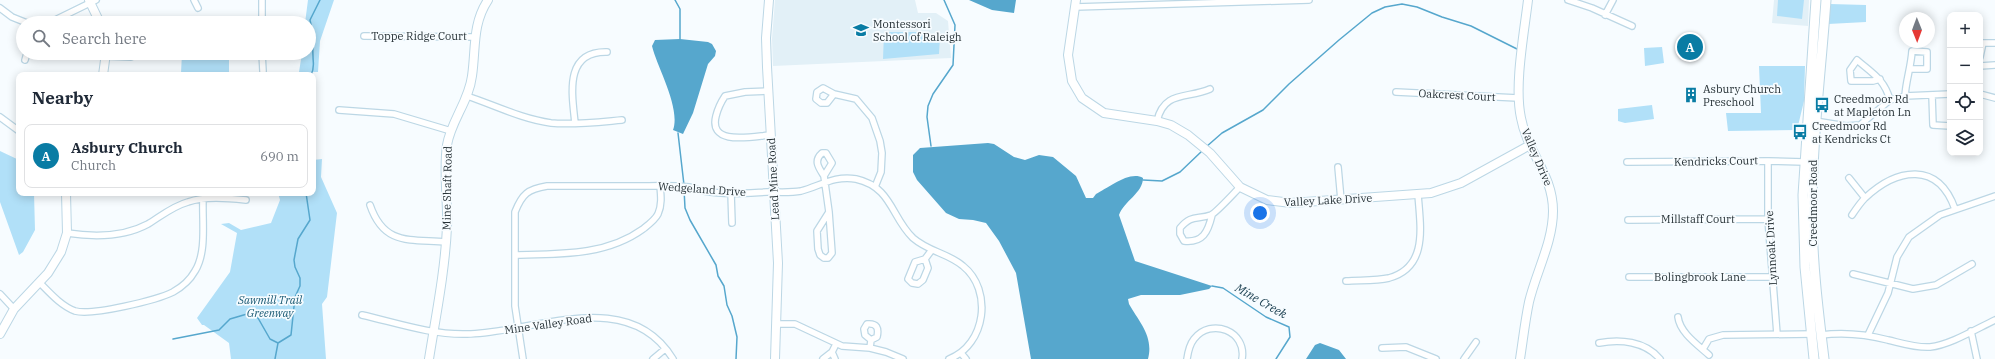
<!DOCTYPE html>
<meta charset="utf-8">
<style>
body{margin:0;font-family:"IBM Plex Serif",serif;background:#f6f6f7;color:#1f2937}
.controls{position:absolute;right:12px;top:12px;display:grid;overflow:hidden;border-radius:8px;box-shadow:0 2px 10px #0003}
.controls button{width:36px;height:36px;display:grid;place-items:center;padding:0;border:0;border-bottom:1px solid #e0e1e3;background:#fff;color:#1f2937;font:20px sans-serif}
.compass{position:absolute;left:1899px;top:12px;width:36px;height:36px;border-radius:50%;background:#fff;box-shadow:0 2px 10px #0003;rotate:179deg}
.you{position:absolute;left:1260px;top:213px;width:14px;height:14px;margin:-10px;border:3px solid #fff;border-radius:50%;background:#1a73e8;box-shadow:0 0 0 6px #1a73e833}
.badge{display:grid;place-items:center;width:26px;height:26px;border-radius:50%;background:#097ca4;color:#fff;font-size:13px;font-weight:700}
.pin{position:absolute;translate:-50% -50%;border:2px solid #fff;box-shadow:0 1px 4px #0006}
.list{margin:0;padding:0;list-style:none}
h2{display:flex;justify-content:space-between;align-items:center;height:52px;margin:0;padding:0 16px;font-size:17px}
h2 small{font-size:13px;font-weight:400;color:#747a83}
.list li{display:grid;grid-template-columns:26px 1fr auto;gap:12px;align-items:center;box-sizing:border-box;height:64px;margin:0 8px 8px;padding:0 8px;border:1px solid #e0e1e3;border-radius:8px}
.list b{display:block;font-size:15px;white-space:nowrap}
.list p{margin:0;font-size:13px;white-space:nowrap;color:#747a83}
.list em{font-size:13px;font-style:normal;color:#747a83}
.icon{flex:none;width:22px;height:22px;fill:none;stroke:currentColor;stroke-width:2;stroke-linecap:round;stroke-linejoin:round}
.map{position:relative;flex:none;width:1995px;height:359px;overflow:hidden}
.search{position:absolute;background:#fff;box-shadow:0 2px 10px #0003;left:16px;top:16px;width:300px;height:44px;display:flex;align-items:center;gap:10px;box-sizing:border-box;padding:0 14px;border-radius:22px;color:#747a83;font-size:15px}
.panel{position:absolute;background:#fff;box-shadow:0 2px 10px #0003;left:16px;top:72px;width:300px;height:124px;border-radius:8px}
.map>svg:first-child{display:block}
</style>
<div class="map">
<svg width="1995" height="359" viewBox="0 0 1995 359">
<rect width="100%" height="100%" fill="#f7fcff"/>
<!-- built -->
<path fill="#e2f0f7" d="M775,0H915L918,13H936L948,21L951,58L773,66L772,39Z
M1774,0H1809L1808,26L1772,23Z"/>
<!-- green -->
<path fill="#b1e0f8" d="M308,0H334L320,41L318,72H312L310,75H183L181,73L182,53H229V73L299,72L302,53H309V23H305Z
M1778,0H1804L1802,19L1777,16Z
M1830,4L1866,5V22L1828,24Z
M884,32H929L930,36L940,37L939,54L883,59Z
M1662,47L1664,63L1645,66L1644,48Z
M1759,66H1805L1804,101L1797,130L1728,131L1726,113H1761Z
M1652,105L1654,119L1625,123L1618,121V109Z
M0,151L19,160V193H34L35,230L23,252L19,255L0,202Z
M322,159L321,177L337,213L327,297L322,304L326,359H231L229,343L204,325H202L197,318L230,272L237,233L221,224L229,223L241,230L271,223L280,200L278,193H313V160Z"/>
<!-- water -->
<path fill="#56a7cd" d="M969,0H1016L1014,13L992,10Z
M680,39L708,42L712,44L716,51L715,56L708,64L693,113L683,134L673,130C681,108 657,67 652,46L655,40Z
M988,143L994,144L1014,157L1025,160L1039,155L1053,157L1076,176L1086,198H1093L1096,194C1108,188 1130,170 1143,178C1143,193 1124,201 1119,215L1135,261L1212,286L1209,289L1180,295H1141L1128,299L1129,304C1139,322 1154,336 1148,359H1031L1016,273L999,241L986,223L973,220L959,219L946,213L917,180L913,172V155L920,148Z
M1320,343L1339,350L1346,359H1306L1315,345Z"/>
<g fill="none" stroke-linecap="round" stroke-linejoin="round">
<!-- stream -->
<path stroke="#56a7cd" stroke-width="1.5" d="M675,0L680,9V39
M311,75C315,67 313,64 313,56C312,40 315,37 310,20L320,0
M678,133L684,185
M931,146L927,117L928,106L933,94L953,65L955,25L944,0
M1206,147L1222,133L1263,110L1289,84L1339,40L1372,13L1385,7L1402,4L1417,7L1442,17L1471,26L1519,50
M1143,180L1162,181L1180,172L1202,151
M684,189L685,208L690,220L716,265L718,276L724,286L727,305L732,316L737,337L736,359
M1212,286L1223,288L1266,317L1289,327L1290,337L1276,359
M173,339L219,330L230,319L247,314L258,318L270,339L278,343
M275,359L278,343L291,335L295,297L300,286V278L295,267L294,260L298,239L310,220L306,193"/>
<defs>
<path id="street" d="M194,0L198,8
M1568,0L1592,8L1632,26
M1075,7L1309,0
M0,8L12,17L27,23
M1605,15L1613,0
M44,23L53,21L96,0
M262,23V0
M364,36L474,37
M262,53L263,71
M106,56L131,57L139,53
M1980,57L1983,43H1995
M25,60L27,53
M1980,66L1995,65
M1880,79L1873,81H1851L1850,70L1857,60C1873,74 1884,79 1890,100
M769,91L745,92L725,96C721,102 718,108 716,116C708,147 754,136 771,135
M1396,92L1518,98
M834,94L827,103H821L816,99L817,92L823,88L834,94L856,99L872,118L880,141L882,153L881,172L875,187
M1980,94L1995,98
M1932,95L1933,125L1950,126
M467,96C494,105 522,119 551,123C574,125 599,122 622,120
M1905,96C1906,80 1911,67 1912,51L1927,52V69H1910
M339,110L394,114L451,131
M0,117L19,131
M1157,121C1164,90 1188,99 1210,89
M1815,121L1846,126L1860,125L1890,100L1905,96L1950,94
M575,123C572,94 564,51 607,52
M1768,161V219L1777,334
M1627,162L1768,161L1804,162
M1338,167L1341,200
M824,176C819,168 813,161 822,153H826L832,163L824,176L829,212L817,231L818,249L820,255L824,258H828L832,253L829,212
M1849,178L1865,198
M731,193L732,223
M370,205C384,246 410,239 446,242
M1212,215C1208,232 1203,243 1184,241L1180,234V228C1192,214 1197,220 1211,215C1217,212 1234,193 1240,187
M1852,215C1856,209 1860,203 1865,198C1897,168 1938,161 1955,209
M1628,220L1768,219
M67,233C93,237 124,237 148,224C161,216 173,206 188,202C205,196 227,198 246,200
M515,255C559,254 606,256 643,229C648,225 655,220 658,214C662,205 661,196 660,186
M925,259L928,268L923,280L918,284L912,283L908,279L915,262L925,259L931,251
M1853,274L1913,289L1936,285L1972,264
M1629,277H1772
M1346,281C1360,280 1376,281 1389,278C1429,267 1420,225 1418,194
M39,282C49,292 61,306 75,311C92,316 157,300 173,292C182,287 190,280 195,271C207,252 202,221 203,199
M0,294L14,309
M362,315C397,323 431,335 467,334C533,333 628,285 673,359
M1678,317C1680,333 1698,345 1709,355
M777,324H795L842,346L870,348L886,352L903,359
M1971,331L1977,359
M1821,335C1844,332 1865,334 1888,340C1901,343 1916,348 1930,347C1950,345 1976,329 1995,320
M1868,335L1888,293L1897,257L1909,237L1940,215L1995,196
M1599,343C1620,339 1645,341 1660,359
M870,348L871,340L877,337C879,328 877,323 867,324L864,329L865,335L871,340
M1382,348L1406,347L1436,359
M1703,349L1709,339L1723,335L1812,334
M832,352L835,359
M961,353L966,359
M523,359L515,306V212C522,194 528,189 547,186C576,186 605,186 635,186C653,186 672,185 689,187C694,188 699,190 704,191C725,195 747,193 767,192C778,192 790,193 801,191C820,186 835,175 856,179C892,187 891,217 913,238C929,252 948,253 963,266C993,290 986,345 949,359
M653,359L665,349
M823,359L832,352L836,344
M1187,359C1188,352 1190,344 1194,339C1211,317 1247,331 1242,359
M1464,359L1476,342"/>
<path id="secondary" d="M89,0L100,23
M769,0L766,38L767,67L778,263L775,359
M1076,0L1068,55L1072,81L1082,98L1104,113L1157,121L1171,125L1188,135L1210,153L1240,187L1267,200L1291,203L1431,193L1461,183L1530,145
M103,75L106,53
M0,334L14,309L48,273L61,252L67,233L66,193
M429,359C436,315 445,271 447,227C448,200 443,171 447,145C451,121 469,101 472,76C476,49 472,24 488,0
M1520,359C1523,340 1525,321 1529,302C1536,272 1553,242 1553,211C1553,174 1527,152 1521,118C1514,86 1524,34 1528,0"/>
<path id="primary" d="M1814,359L1805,267L1803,195L1816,0
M1824,359C1818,310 1812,261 1812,211C1812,140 1821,70 1826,0"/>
</defs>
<!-- street casing -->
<use href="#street" stroke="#bcd7e5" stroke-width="8"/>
<!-- secondary casing -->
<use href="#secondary" stroke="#bcd7e5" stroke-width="10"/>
<!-- primary casing -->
<use href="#primary" stroke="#bcd7e5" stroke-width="11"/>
<!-- street -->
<use href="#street" stroke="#fff" stroke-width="5.5"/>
<!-- secondary -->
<use href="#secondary" stroke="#fff" stroke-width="8"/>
<!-- primary -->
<use href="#primary" stroke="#fff" stroke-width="9"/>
</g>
<!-- icons -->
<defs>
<symbol id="school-bare" viewBox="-9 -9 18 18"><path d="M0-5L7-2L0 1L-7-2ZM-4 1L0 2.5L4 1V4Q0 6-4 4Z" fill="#097ca4" stroke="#f7fcff" stroke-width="2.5" paint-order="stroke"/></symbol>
<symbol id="building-bare" viewBox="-9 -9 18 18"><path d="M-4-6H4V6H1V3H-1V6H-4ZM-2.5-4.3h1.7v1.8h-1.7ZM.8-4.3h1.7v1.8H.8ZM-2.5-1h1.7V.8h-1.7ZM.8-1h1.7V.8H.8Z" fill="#097ca4" stroke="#f7fcff" stroke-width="2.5" paint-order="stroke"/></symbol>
<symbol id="bus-bare" viewBox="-9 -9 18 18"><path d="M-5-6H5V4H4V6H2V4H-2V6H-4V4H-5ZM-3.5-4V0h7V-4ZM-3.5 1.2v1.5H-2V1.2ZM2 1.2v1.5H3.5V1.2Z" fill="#097ca4" stroke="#f7fcff" stroke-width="2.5" paint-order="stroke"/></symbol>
</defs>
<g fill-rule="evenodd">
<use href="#school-bare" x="850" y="19" width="22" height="22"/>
<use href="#building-bare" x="1680" y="84" width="22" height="22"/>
<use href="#bus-bare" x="1811" y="94" width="22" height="22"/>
<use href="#bus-bare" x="1789" y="121" width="22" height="22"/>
</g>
<g text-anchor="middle" stroke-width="3.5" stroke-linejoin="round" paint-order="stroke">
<!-- poi labels -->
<g font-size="11" fill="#263136" stroke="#f7fcff" text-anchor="start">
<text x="873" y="28">Montessori<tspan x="873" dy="13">School of Raleigh</tspan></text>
<text x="1703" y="93">Asbury Church<tspan x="1703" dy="13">Preschool</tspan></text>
<text x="1834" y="103">Creedmoor Rd<tspan x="1834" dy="13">at Mapleton Ln</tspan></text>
<text x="1812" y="130">Creedmoor Rd<tspan x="1812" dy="13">at Kendricks Ct</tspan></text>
</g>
<!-- street labels -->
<g font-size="11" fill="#263136" stroke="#f7fcff">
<text x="419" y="40">Toppe Ridge Court</text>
<text transform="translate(1457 95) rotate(3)" y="4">Oakcrest Court</text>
<text transform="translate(1537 157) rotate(67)" y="4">Valley Drive</text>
<text transform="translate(1716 161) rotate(-1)" y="4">Kendricks Court</text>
<text transform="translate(773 179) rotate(-93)" y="4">Lead Mine Road</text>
<text transform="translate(447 188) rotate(-89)" y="4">Mine Shaft Road</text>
<text transform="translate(702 189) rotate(4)" y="4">Wedgeland Drive</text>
<text transform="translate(1328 200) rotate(-3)" y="4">Valley Lake Drive</text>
<text transform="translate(1813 203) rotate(-90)" y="4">Creedmoor Road</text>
<text x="1698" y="223">Millstaff Court</text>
<text transform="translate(1771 248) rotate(-93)" y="4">Lynnoak Drive</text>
<text x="1700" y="281">Bolingbrook Lane</text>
<text transform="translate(548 324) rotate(-8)" y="4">Mine Valley Road</text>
</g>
<!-- park labels -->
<g font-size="11" font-style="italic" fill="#1a5a74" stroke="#f7fcff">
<text x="270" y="304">Sawmill Trail<tspan x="270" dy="13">Greenway</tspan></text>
</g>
<!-- water labels -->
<g font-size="12" font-style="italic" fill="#1d4152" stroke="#f7fcff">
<text transform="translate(1261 301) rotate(30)" y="4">Mine Creek</text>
</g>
</g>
</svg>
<div class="controls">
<button>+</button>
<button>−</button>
<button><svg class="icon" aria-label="locate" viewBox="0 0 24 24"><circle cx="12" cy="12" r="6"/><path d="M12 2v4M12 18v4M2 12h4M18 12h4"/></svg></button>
<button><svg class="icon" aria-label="layers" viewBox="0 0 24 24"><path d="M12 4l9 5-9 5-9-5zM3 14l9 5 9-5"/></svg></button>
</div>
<svg class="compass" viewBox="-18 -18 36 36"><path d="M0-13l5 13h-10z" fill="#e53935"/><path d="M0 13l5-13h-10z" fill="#747a83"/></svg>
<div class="you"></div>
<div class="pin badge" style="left:1690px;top:47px">A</div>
<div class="search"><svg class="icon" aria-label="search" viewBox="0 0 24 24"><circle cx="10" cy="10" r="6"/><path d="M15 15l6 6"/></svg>Search here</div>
<section class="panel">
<h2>Nearby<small></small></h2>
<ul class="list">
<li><span class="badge">A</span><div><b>Asbury Church</b><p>Church</p></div><em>690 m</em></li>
</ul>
</section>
</div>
